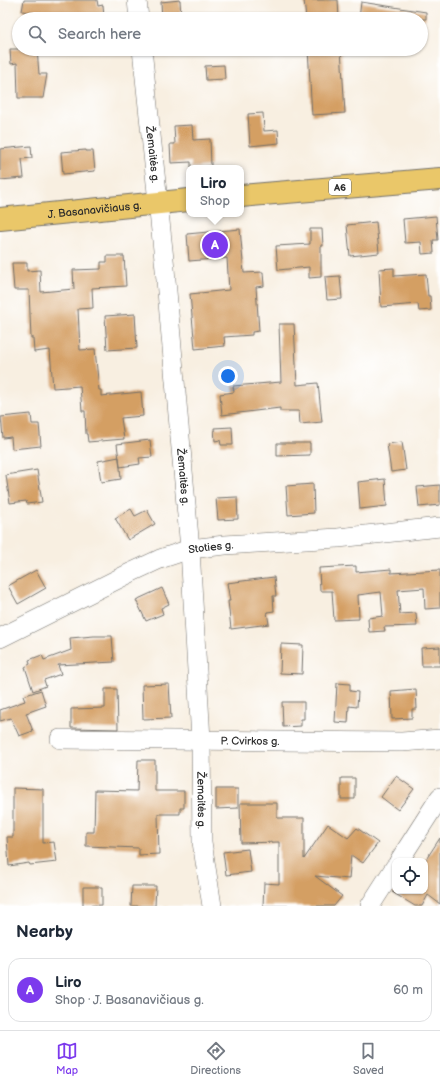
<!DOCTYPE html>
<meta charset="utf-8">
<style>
body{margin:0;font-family:"Balsamiq Sans",sans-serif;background:#f6f6f7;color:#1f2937}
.controls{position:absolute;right:12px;bottom:12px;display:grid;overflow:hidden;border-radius:8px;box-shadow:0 1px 3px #0004}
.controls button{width:36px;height:36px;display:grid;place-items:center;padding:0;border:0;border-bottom:1px solid #e0e1e3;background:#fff;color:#1f2937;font:20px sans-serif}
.you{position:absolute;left:228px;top:376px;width:14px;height:14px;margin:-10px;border:3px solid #fff;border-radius:50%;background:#1a73e8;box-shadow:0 0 0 6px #1a73e833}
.badge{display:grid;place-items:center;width:26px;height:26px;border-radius:50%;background:#7c3aed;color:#fff;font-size:13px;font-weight:700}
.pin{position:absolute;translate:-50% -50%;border:2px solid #fff;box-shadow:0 1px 4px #0006}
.popup{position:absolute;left:186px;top:165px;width:58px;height:52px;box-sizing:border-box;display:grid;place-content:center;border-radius:8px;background:#fff;filter:drop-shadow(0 1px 3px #0005);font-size:13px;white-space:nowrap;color:#747a83}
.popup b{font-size:15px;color:#1f2937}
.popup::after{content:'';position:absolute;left:50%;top:100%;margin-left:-8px;border:8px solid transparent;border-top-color:#fff}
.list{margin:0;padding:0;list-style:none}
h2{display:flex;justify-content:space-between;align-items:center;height:52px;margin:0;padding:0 16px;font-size:17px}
h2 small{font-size:13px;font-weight:400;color:#747a83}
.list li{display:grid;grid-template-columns:26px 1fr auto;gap:12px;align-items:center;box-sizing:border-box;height:64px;margin:0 8px 8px;padding:0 8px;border:1px solid #e0e1e3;border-radius:12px}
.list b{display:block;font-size:15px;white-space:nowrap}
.list p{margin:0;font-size:13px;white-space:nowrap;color:#747a83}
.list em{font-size:13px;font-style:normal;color:#747a83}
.icon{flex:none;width:22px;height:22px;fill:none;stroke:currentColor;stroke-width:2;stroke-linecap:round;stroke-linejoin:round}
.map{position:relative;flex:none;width:440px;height:906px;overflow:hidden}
.search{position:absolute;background:#fff;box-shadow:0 1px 3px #0004;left:12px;right:12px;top:12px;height:44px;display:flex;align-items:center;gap:10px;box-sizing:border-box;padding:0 14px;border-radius:22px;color:#747a83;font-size:15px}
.sheet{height:124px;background:#fff}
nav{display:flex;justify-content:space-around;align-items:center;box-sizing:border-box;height:56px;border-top:1px solid #e0e1e3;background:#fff;font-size:11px;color:#747a83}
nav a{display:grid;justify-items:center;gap:2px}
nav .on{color:#7c3aed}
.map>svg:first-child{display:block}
</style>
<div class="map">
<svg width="440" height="906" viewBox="0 0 440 906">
<rect width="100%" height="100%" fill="#fff"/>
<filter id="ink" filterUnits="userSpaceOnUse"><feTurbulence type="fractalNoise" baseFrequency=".025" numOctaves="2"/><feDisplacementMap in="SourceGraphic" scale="8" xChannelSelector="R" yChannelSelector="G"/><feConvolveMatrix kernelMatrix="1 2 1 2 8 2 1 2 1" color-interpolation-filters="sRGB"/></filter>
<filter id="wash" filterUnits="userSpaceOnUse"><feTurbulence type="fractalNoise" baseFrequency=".012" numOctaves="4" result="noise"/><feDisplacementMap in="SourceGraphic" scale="16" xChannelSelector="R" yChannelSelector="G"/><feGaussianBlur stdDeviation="0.9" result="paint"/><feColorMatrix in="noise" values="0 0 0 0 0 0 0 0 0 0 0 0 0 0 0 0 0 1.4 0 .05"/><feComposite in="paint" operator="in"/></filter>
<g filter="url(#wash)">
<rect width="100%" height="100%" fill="#f8efe1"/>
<g id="blocks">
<!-- building -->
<path fill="#d49f64" d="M24,0H97L98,6L103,5L104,19H68V17L22,11Z
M180,0L181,19H162L161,2Z
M304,0H338L339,19H306Z
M361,2L426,12V19H359Z
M10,49H37L39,74H47L43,98H18L17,63L11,64Z
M308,49H341L345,113L312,115Z
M224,65L225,79L206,80L205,66Z
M263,113L264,131L278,130L279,143L250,146L248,114Z
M192,125L193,140L210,139L211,166L191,168V162L171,163L170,144H175L174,126Z
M31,146L32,158L22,159L24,178L0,180V149Z
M86,150V151H93L95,171L63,174L61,152Z
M436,216L438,240H433L434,253L422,254L421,242L405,243L403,219Z
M376,222L379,253L350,256L347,225Z
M240,229L244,273L263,272L264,286L256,287L259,331L252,332V335L224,337L225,346L195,349L190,294L229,290L227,258L189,261L187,234Z
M310,229H322L323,246H321V277L309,278V267L278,270L276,246L310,244Z
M107,256H124L126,286L92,288L93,308L78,309L80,350L95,349L99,390H101V396L141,392L143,416L121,418L124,439L88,442L87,434H86L85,411H82L80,386L53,388L50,350L34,352L33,338H31L29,290H14L12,263H27V271L40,270L41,292L74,289L73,270L101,269V262H107Z
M394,268V276L426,274L428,296H430L431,310L419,311L418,304L381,307L379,269Z
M340,276L342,299L327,300L325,277Z
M135,314L137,348L107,350L105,316Z
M279,324H294L297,385L318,383L322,422L300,424L299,411H280V408L222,415L220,394L234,392L233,386L281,382Z
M31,414L32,424H39L41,446L12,449L11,437L3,438L1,417Z
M232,427L233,445H221L220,440L215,441L214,428Z
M150,440L152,457L139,458L140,464L120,467L117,444Z
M402,442L406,470L391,472L387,444Z
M277,443H310V455L277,456Z
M119,457L121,479L101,482L98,461Z
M37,470L42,502L27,504L26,501L10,503L6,475Z
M385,479L387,506L360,509L358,482Z
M313,484L314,513L288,515L286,486Z
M440,485V505L419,507L417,487Z
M237,497L238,519L218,520L216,498Z
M131,509L135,516L147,510L155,524L128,540L115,518Z
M356,566V572L391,569V573L440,570V608L425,609L424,588L398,590L400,614L416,613L417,626L384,627L385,631L369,632L368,618L383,616L381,592L358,595L359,619L334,620L332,591H320L319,568Z
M36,570L46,588L18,604L8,586Z
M274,577L276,596H273L274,611L267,612L269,624L231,629L228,601H230L227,583Z
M162,588L169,604L161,608L163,614L146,621L136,600Z
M94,636H112L114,662L58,665L61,674L44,680L46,686L33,691L25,667L30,664L29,660L42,655L44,660L71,650L70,638Z
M281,644L303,645L302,674L280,673Z
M440,647V666H422L421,648Z
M337,683L350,684V691L358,692L357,707L349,706L348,723L335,722Z
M169,684L171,718L143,719L142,685Z
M105,689H117L118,729L71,728V709L105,708Z
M416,689L417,709H412V718L392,719L391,691Z
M41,690L46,706L26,713L33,731L19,736L11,718L0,721V710L25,701L23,696Z
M282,702H304V719H301V726L283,727Z
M138,760H155V791H184V808H180V814H158L159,854L139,855V848L86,846V832H94L95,790L137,791Z
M396,776L414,789L398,810L381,797Z
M341,778H355V799H341Z
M13,788L43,789V843L54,842L57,862L30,865L29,863L9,866L7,837H13Z
M216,789H238V808L216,809Z
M240,803H277V818H304V859L328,824L348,838L357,828L378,843L363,863L351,855L349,879L315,876L342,896L334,906H263L264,883L279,884V842L241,843Z
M440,838V904L428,895L422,906H415L392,892L425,891V861Z
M248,849L251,872L226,875L223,852Z
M132,886H156L155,906H131Z
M83,887H102V905L83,906Z"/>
</g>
</g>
<g filter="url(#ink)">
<use href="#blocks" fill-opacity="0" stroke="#73706b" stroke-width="1"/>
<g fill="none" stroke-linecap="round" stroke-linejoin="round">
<defs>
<g id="minor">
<path d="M137,0L139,19"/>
<path id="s1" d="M142,49L165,269L190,549L201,740L202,842L212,906"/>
<path id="s2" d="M0,638L132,572L160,559L190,549L225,545L338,538L440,527"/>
<path id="s3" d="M60,739L402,742L440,739"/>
<path d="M399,861L440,797"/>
<path d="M370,906L395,867"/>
</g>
<g id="major">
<path d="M241,196L440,179"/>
<path id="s4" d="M0,219L189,200"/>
</g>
</defs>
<!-- minor casing -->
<use href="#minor" stroke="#73706b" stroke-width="20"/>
<!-- major casing -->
<use href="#major" stroke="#73706b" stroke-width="24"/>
<!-- minor -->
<use href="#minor" stroke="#fff" stroke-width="19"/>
<!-- major -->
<use href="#major" stroke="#eac769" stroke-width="22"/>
</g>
</g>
<g text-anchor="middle" stroke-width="4" stroke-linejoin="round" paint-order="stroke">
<!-- shield labels -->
<rect fill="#fff" stroke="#6b6b6b" stroke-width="1" x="329" y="179" width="22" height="16" rx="3"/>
<g font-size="10" font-weight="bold" fill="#2b2b2b">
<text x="340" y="191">A6</text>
</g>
<!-- street labels -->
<g font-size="11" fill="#2b2b2b" stroke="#fff">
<text dy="4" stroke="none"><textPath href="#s1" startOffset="106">Žemaitės g.</textPath></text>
<text dy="4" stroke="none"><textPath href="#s4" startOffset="95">J. Basanavičiaus g.</textPath></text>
<text dy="4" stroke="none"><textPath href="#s1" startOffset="430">Žemaitės g.</textPath></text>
<text dy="4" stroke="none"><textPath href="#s2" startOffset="231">Stoties g.</textPath></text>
<text dy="4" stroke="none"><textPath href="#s3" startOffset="190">P. Cvirkos g.</textPath></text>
<text dy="4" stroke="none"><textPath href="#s1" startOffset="754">Žemaitės g.</textPath></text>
</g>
</g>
</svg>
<div class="controls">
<button><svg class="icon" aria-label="locate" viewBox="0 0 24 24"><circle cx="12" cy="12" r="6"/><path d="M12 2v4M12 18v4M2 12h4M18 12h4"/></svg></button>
</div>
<div class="you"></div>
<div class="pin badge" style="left:215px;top:245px">A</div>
<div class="popup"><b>Liro</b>Shop</div>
<div class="search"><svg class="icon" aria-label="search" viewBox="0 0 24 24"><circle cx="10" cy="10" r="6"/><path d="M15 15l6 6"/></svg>Search here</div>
</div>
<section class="sheet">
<h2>Nearby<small></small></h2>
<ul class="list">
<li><span class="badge">A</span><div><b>Liro</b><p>Shop · J. Basanavičiaus g.</p></div><em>60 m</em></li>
</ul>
</section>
<nav>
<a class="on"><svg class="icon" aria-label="map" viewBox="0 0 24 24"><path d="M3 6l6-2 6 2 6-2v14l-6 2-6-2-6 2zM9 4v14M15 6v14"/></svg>Map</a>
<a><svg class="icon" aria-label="directions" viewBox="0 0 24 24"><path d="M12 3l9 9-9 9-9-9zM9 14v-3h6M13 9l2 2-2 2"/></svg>Directions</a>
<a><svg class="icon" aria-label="saved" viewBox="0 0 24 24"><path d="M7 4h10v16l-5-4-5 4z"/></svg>Saved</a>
</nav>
